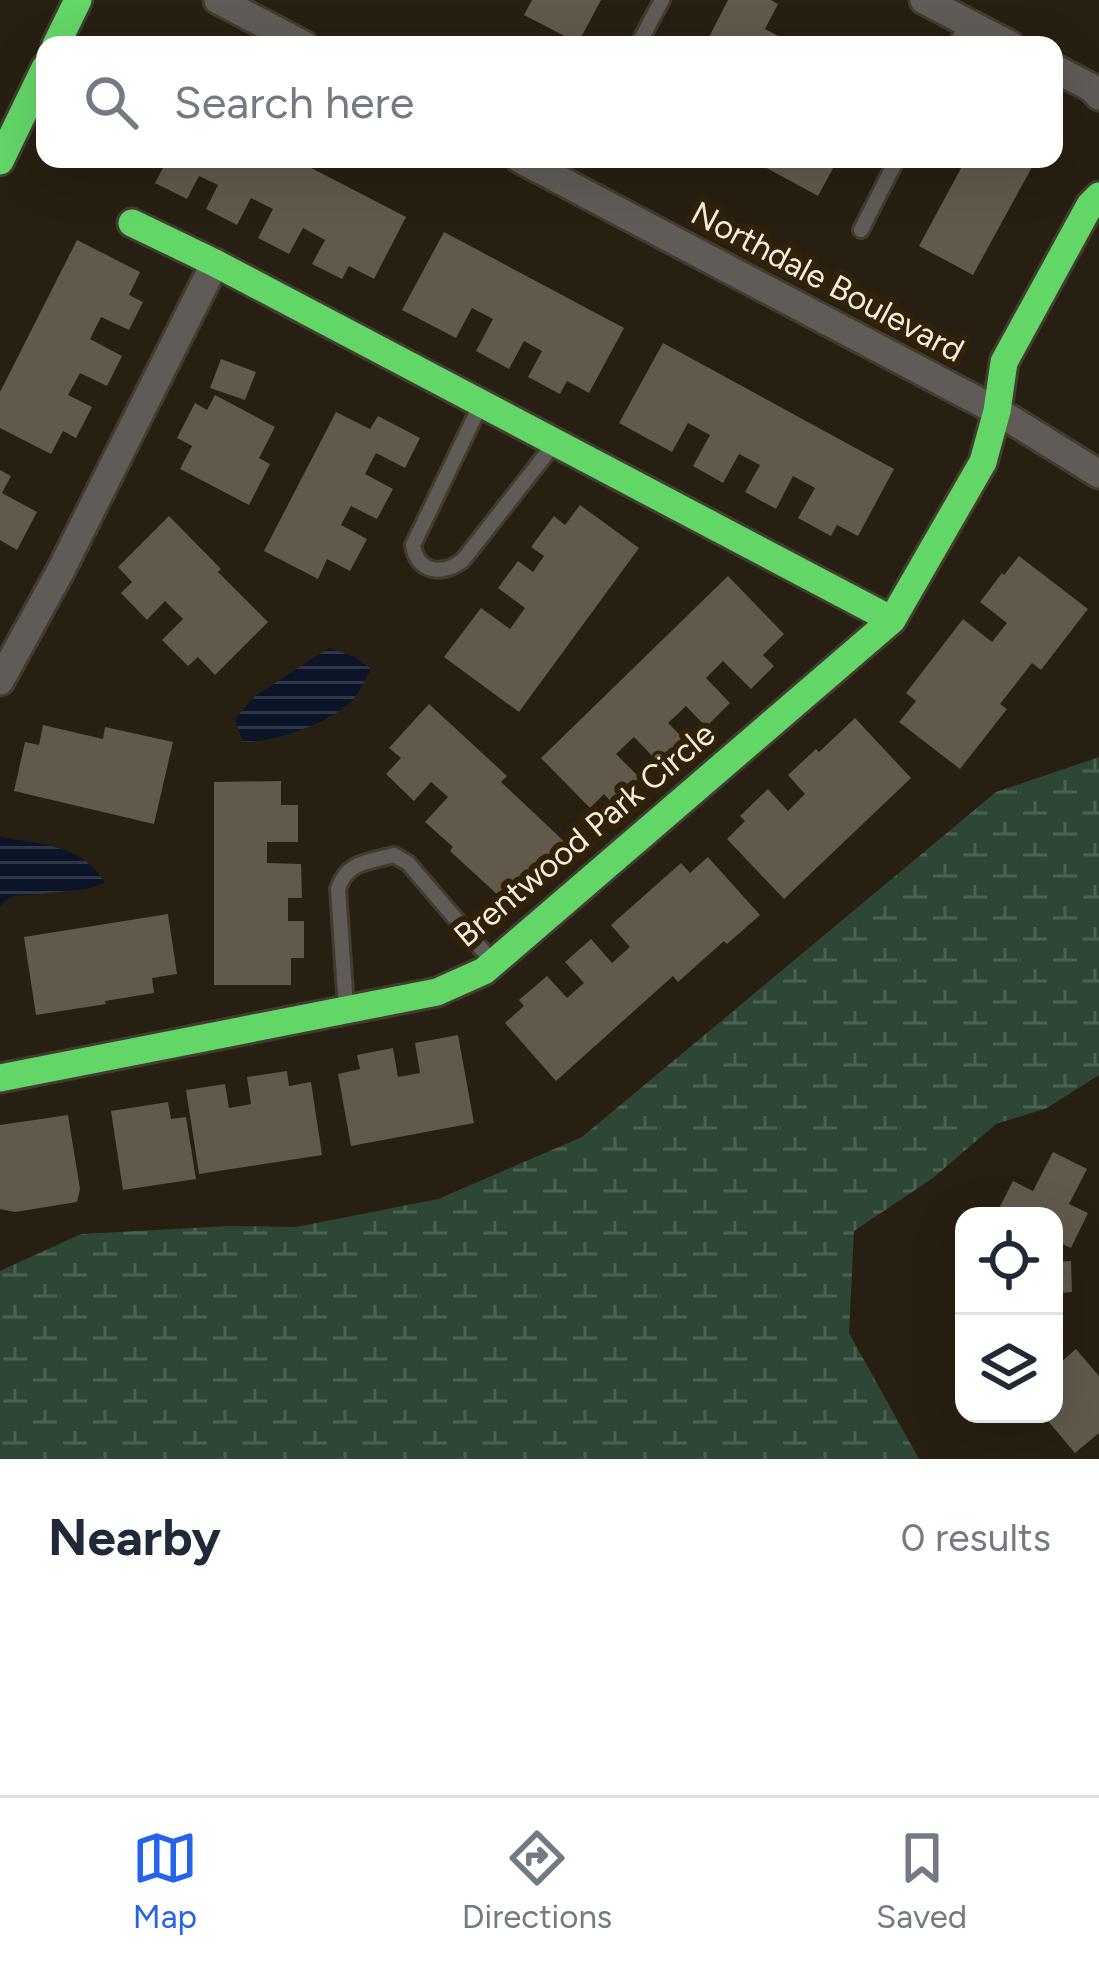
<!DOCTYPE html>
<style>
body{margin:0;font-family:Figtree,sans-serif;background:#f2f2f3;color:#1f2937}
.controls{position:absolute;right:36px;bottom:36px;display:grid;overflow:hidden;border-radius:24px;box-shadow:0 12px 48px #0002}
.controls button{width:108px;height:108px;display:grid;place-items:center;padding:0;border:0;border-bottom:3px solid #e0e1e3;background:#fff;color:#1f2937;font:60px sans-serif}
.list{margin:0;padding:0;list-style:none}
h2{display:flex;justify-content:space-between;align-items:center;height:156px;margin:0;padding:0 48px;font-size:51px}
h2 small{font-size:39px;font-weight:400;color:#747a83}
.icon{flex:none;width:66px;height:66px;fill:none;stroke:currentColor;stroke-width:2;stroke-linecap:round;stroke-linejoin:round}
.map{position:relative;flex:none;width:1099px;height:1459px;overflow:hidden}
.search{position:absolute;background:#fff;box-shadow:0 12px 48px #0002;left:36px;right:36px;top:36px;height:132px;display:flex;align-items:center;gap:30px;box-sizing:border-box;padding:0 42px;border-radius:24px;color:#747a83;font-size:45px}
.sheet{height:336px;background:#fff}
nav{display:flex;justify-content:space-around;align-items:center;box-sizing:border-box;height:168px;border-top:3px solid #e0e1e3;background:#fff;font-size:33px;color:#747a83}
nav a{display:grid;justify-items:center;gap:6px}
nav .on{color:#2563eb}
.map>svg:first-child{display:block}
</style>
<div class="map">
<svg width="1099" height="1459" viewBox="0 0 1099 1459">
<defs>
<pattern id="wetland-marsh" width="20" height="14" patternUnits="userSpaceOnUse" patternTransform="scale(3)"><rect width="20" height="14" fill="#2e4636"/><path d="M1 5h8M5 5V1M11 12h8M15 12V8" fill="none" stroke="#4d6153"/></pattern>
<pattern id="water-rules" width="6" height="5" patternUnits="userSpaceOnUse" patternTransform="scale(3)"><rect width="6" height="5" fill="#0b1428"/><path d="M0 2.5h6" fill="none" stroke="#2f3647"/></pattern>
</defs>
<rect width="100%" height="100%" fill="#271f11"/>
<!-- wetland -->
<path fill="url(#wetland-marsh)" d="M1099,757V1075L1047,1108L996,1124L933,1178L854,1231L849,1333L919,1459H0V1271L81,1234L229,1226L296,1227L438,1199L582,1137L996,792Z"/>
<!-- water -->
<path fill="url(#water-rules)" d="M329,648L355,657L371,669C365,679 359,694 351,702C326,724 276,742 243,742L235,719L255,696Z
M0,837C40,844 84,845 105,883L87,889L9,897L0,906Z"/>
<!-- building -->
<path fill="#60594c" d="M532,0H601L578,43L524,15Z
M728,0H771L778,4L765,29L780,37L776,45H705Z
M144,159H294L406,217L374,279L349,266L342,279L312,264L325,240L303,228L289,254L258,238L273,209L251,198L237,225L206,209L218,185L199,176L187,199L155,183L163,168Z
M767,159H838L818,196L763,166Z
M966,159H1028L1025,164L1032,167L973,275L919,246Z
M444,232L624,328L589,393L567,381L560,394L528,377L542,351L524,341L509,369L476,351L493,319L472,308L456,338L402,310Z
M77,240L140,272L129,295L143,302L129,330L101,317L90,339L122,356L107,386L80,373L68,395L92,407L76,438L63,431L51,454L0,428V392Z
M663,343L894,469L858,536L837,525L831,536L798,518L815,488L793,476L776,509L745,492L760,465L739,454L723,483L693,466L710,435L688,423L672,452L619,423Z
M221,359L256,372L245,400L210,388Z
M215,395L275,427L259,458L270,464L249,505L180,469L192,446L177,438L195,403L207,410Z
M336,412L370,429L378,416L420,438L405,468L376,453L365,474L393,489L377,519L351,506L341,525L367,539L350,571L327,559L318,579L264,551Z
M0,470L11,476L2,493L37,512L17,550L0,540Z
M580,505L639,548L519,712L444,657L481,608L510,629L525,608L498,588L518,561L533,572L544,556L531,547L554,516L565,525Z
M169,516L221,569L218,572L268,622L215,675L198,657L188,666L162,640L183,619L165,601L147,620L121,593L132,582L118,567Z
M1019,556L1088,609L1041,670L1032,663L1000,704L1007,709L960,769L899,722L916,701L906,693L963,619L992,642L1007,623L980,602L1002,573L1004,575Z
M728,576L784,634L763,655L774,666L751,689L723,661L706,678L730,703L706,727L686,706L668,723L686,741L661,765L634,737L616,754L641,779L614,805L604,794L590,808L541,758Z
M429,704L507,776L501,782L570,847L513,909L450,851L453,847L425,822L448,797L431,782L414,801L386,774L401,758L389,748Z
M855,718L911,778L784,899L727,839L745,821L740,816L768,789L788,811L805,794L788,775L816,749L819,752Z
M43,725L103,739L105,727L173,742L154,824L14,791L25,742L39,745Z
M281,781V805H298V842H267V863L301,864L302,898H288V921H304V958H291V985H214V782Z
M708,857L760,915L727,944L724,941L678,982L673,976L556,1081L505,1023L524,1006L519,1000L547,976L567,998L584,983L565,962L591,939L612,963L630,947L611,925L681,863L690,873Z
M168,914L177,974L152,978L154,993L105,1001L106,1004L36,1015L24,937Z
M458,1035L474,1123L351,1146L338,1074L360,1069L357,1055L393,1048L398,1077L420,1073L415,1043Z
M287,1071L289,1086L311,1082L322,1155L199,1174L186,1090L225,1084L229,1108L251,1104L247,1077Z
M168,1102L171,1119L186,1117L196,1179L123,1190L111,1111Z
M68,1115L80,1189L77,1202L15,1212L0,1209V1125Z
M1053,1152L1087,1169L1069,1204L1088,1213L1071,1248L1054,1240V1216H1006L997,1212L1013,1181L1033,1191Z
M1071,1261L1072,1292L1060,1293L1061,1339L1054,1340V1262Z
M1076,1349L1099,1376V1433L1075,1453L1042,1414H1054V1368Z"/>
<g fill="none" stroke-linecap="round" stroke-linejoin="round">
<defs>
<path id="lane" d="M638,45L662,0
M956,45L967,23
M861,230L897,159
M479,408L413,545C417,573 443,576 463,560L554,444
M346,1007L338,889C347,861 369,862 394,855L408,863L490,959"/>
<path id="street" d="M218,0L304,45
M924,0L1010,45
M1054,68L1092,88L1099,96
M520,159L997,411L1099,474
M0,681L61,570L215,263"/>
<path id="fast" d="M56,45L78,0
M0,161L45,68
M132,223L215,263L892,620
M0,1078L437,992L484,971L892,620L983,462L997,411L1004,362L1090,205L1099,196"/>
</defs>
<!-- lane casing -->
<use href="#lane" stroke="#423b2f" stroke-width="20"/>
<!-- street casing -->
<use href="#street" stroke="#423b2f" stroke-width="33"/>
<!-- fast casing -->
<use href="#fast" stroke="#423b2f" stroke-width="33"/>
<!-- lane -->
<use href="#lane" stroke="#615b58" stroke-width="14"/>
<!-- street -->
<use href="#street" stroke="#615b58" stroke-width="27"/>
<!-- fast -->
<use href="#fast" stroke="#63d668" stroke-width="27"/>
</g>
<g text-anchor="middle" stroke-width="12" stroke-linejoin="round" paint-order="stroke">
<!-- street labels -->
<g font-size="33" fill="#f6edde" stroke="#302208">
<text transform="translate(828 281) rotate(28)" y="12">Northdale Boulevard</text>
<text transform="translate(584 834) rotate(-40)" y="12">Brentwood Park Circle</text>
</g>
</g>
</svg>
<div class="controls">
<button><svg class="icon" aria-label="locate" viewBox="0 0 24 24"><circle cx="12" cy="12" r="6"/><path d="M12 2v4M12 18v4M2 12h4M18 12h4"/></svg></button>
<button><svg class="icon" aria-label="layers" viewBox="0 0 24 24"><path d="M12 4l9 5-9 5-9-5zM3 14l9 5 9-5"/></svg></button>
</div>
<div class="search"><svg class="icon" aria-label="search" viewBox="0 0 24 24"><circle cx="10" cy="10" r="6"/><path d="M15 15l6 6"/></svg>Search here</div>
</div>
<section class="sheet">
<h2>Nearby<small>0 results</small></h2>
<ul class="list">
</ul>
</section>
<nav>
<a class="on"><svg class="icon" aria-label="map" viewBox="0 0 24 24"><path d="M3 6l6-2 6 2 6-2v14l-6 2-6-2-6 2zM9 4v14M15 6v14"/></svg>Map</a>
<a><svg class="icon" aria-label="directions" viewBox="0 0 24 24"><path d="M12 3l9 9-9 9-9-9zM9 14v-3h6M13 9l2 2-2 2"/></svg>Directions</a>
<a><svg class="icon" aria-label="saved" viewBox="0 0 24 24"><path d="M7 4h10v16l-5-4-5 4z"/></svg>Saved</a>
</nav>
